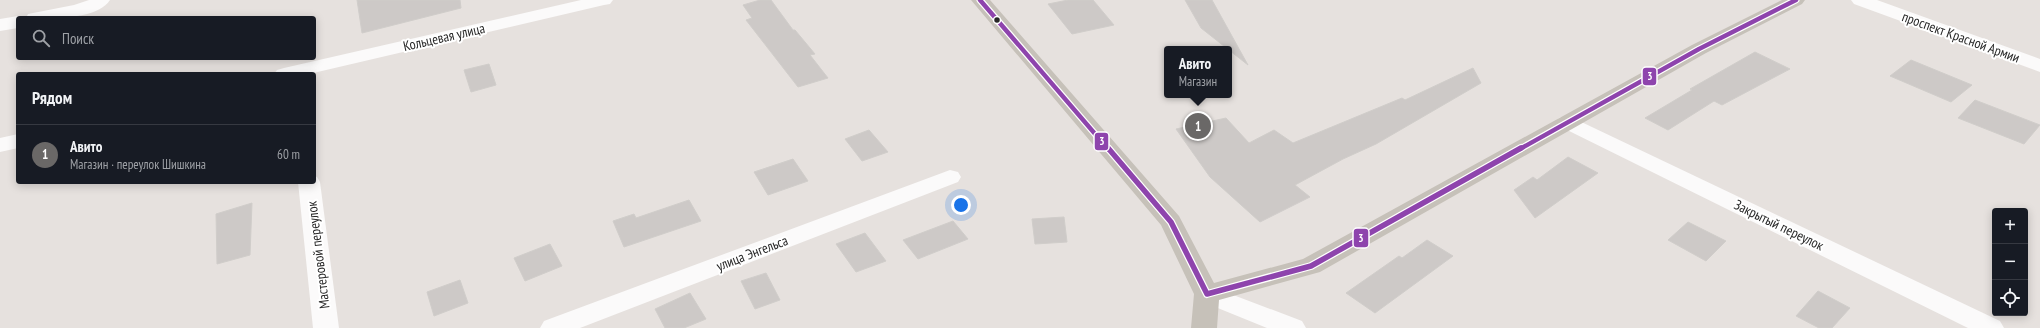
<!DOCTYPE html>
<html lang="ru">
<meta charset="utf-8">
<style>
body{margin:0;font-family:"PT Sans Narrow",sans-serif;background:#20242c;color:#f1f3f6}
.controls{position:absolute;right:12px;bottom:12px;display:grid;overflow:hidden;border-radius:4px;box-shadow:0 2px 10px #0003}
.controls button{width:36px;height:36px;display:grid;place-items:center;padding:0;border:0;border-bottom:1px solid #363941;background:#171b24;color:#f1f3f6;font:20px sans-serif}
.you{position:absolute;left:961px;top:205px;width:14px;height:14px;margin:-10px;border:3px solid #fff;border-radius:50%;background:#1a73e8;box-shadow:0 0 0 6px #1a73e833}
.badge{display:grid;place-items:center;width:26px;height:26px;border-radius:50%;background:#6a6867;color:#fff;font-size:13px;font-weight:700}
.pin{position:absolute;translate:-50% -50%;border:2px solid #fff;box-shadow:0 1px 4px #0006}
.popup{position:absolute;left:1164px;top:46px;width:68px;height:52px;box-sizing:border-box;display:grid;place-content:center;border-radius:4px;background:#171b24;filter:drop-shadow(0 1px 3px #0005);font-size:13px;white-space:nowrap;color:#9ea1a6}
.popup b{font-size:15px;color:#f1f3f6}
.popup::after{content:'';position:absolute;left:50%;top:100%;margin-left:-8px;border:8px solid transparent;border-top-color:#171b24}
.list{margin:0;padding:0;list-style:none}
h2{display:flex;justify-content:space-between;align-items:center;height:52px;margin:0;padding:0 16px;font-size:17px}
h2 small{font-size:13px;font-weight:400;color:#9ea1a6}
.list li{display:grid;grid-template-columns:26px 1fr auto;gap:12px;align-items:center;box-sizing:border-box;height:60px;padding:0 16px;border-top:1px solid #363941}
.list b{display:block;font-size:15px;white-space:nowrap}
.list p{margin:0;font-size:13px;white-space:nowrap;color:#9ea1a6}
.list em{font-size:13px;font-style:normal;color:#9ea1a6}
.icon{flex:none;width:22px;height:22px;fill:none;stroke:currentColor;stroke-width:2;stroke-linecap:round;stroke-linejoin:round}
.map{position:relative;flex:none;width:2040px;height:328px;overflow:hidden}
.search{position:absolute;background:#171b24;box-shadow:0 2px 10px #0003;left:16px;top:16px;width:300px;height:44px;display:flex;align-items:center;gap:10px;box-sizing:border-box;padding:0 14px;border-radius:4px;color:#9ea1a6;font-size:15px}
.panel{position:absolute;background:#171b24;box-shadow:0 2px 10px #0003;left:16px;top:72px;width:300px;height:112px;border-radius:4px}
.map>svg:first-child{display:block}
</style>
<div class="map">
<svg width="2040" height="328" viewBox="0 0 2040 328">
<rect width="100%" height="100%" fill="#e6e1de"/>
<!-- building -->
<path fill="#cdc9c7" stroke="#d0cdca" d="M357,0H460L461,8L362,33Z
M760,0H771L793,30H795L815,54L810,55L828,78L798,87L746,20L752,18L743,5Z
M1068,0H1093L1114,25L1072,34L1048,4Z
M1185,0H1212L1248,65L1201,28Z
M1755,52L1790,69L1722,105L1714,101L1668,130L1645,118L1692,90L1690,89Z
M1911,60L1972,85L1951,102L1890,76Z
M489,64L496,85L471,92L464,70Z
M1473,68L1481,83L1376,144L1343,159L1295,185L1310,197L1260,222L1210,177L1176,129L1226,118L1249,143L1274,130L1293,143L1402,98L1405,100Z
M1975,100L2040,125L2024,144L1958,118Z
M869,130L888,152L862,161L845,139Z
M1568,157L1598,173L1535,218L1514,190L1533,177L1537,180Z
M793,159L808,181L768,195L754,172Z
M689,200L701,221L624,247L613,221L634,214L636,218Z
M252,203L250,255L217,264L216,214Z
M1064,217L1067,242L1035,244L1032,219Z
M953,221L968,239L918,259L903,240Z
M1688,222L1726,241L1706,261L1668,240Z
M865,233L886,261L856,272L836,244Z
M1427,240L1453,256L1375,313L1346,293L1399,256L1402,258Z
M550,244L562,266L525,281L514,258Z
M766,273L780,300L755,309L741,281Z
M460,280L468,303L434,316L427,292Z
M1818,291L1850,308L1832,328H1819L1796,316Z
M690,293L706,319L684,328H665L655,309Z"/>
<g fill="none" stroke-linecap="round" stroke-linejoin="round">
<!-- minor -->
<path fill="#fbfafa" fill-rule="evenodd" d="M89,0H110C96,21 48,18 26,18L28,14L74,5Z
M581,0H613L610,4L604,5L309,74H274L277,70L284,68Z
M1851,0H1877L2040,59V72L1854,4Z
M18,16L24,18H18V28L0,31V19Z
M1566,116L1573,118L2000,321L2004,328H1968L1559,126L1556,122L1559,118Z
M18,134V148L0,152V138Z
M950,170L958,172L961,177L958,182L580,328H540L544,321Z
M314,176L317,177L320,182L339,328H313L298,182H314Z
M1207,285L1302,321L1306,328H1267L1198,300L1194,294L1198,288Z"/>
<!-- major -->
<path fill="#c6c1b9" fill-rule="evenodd" d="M971,0H990L1179,216L1214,283L1303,259L1692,45L1782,0H1805L1802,4L1706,53L1320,272L1219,300L1217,328H1191L1194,294L1161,225Z"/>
<defs>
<path id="bus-1-far1" d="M980,0L1108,149
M1520,149L1699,49L1796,0"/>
<path id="bus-1" d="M1108,148L1171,222L1207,294
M1207,294L1311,266L1521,148"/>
</defs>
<!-- bus-1-far1 casing -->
<use href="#bus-1-far1" stroke="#fff" stroke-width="7"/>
<!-- bus-1 casing -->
<use href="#bus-1" stroke="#fff" stroke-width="8"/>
<!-- bus-1-far1 -->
<use href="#bus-1-far1" stroke="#8e44ad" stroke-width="4.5"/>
<!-- bus-1 -->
<use href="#bus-1" stroke="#8e44ad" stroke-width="5.5"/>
</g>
<!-- markers -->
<circle fill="#272727" stroke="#fff" stroke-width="1.5" cx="997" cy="20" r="3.5"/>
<g text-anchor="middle" stroke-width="4" stroke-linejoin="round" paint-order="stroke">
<!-- street labels -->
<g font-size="14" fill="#272727" stroke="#fff">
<text transform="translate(444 37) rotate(-13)" y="5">Кольцевая улица</text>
<text transform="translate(1961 37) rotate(20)" y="5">проспект Красной Армии</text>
<text transform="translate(1779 225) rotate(26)" y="5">Закрытый переулок</text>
<text transform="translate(752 253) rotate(-21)" y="5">улица Энгельса</text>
<text transform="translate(318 255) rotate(-97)" y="5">Мастеровой переулок</text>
</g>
</g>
<g stroke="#fff" stroke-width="1.5">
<rect x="1642" y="67" width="15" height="19" rx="4" fill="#8e44ad"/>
<rect x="1094" y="132" width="15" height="19" rx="4" fill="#8e44ad"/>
<rect x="1353" y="228" width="16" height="20" rx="4" fill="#8e44ad"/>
</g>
<g font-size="11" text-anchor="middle" font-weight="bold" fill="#fff">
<text x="1650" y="80">3</text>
<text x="1102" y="145">3</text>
<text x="1361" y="242">3</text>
</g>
</svg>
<div class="controls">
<button>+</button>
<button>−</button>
<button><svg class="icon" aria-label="locate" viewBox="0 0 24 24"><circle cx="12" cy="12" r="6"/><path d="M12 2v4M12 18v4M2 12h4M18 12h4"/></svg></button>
</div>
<div class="you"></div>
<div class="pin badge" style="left:1198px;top:126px">1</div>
<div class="popup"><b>Авито</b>Магазин</div>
<div class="search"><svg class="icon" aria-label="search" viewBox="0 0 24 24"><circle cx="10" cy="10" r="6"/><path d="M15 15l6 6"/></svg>Поиск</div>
<section class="panel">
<h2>Рядом<small></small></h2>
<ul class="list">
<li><span class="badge">1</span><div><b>Авито</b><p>Магазин · переулок Шишкина</p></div><em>60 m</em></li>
</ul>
</section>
</div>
